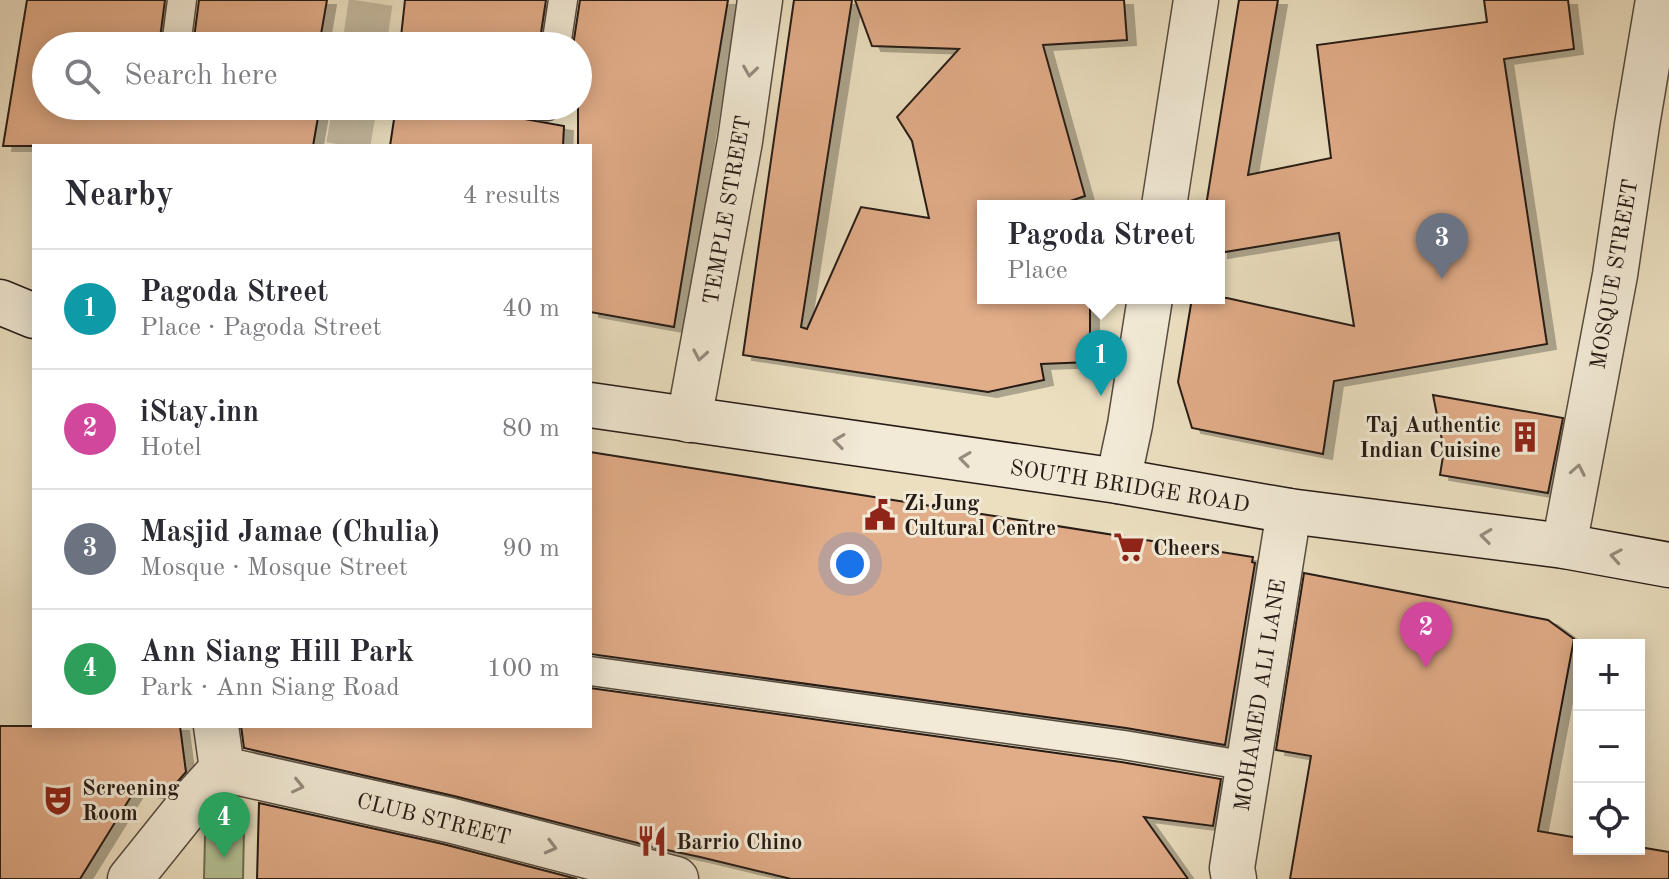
<!DOCTYPE html>
<meta charset="utf-8">
<style>
body{margin:0;font-family:"Old Standard TT",serif;background:#f7f7f7;color:#2b2b33}
.controls{position:absolute;right:24px;bottom:24px;display:grid;overflow:hidden;border-radius:0px;box-shadow:0 4px 20px #0003}
.controls button{width:72px;height:72px;display:grid;place-items:center;padding:0;border:0;border-bottom:2px solid #e1e1e2;background:#fff;color:#2b2b33;font:40px sans-serif}
.you{position:absolute;left:850px;top:564px;width:28px;height:28px;margin:-20px;border:6px solid #fff;border-radius:50%;background:#1a73e8;box-shadow:0 0 0 12px #1a73e833}
.badge{display:grid;place-items:center;width:52px;height:52px;border-radius:50%;background:#8f2418;color:#fff;font-size:26px;font-weight:700}
.pin{position:absolute;translate:-50% -66px;filter:drop-shadow(0 2px 4px #0008)}
.pin::after{content:'';position:absolute;top:42px;width:28px;height:24px;background:inherit;clip-path:polygon(0 0,100% 0,50% 100%)}
.popup{position:absolute;left:977px;top:200px;width:248px;height:104px;box-sizing:border-box;display:grid;place-content:center;border-radius:0px;background:#fff;filter:drop-shadow(0 2px 6px #0005);font-size:26px;white-space:nowrap;color:#7c7c81}
.popup b{font-size:30px;color:#2b2b33}
.popup::after{content:'';position:absolute;left:50%;top:100%;margin-left:-16px;border:16px solid transparent;border-top-color:#fff}
.list{margin:0;padding:0;list-style:none}
h2{display:flex;justify-content:space-between;align-items:center;height:104px;margin:0;padding:0 32px;font-size:34px}
h2 small{font-size:26px;font-weight:400;color:#7c7c81}
.list li{display:grid;grid-template-columns:52px 1fr auto;gap:24px;align-items:center;box-sizing:border-box;height:120px;padding:0 32px;border-top:2px solid #e1e1e2}
.list b{display:block;font-size:30px;white-space:nowrap}
.list p{margin:0;font-size:26px;white-space:nowrap;color:#7c7c81}
.list em{font-size:26px;font-style:normal;color:#7c7c81}
.icon{flex:none;width:44px;height:44px;fill:none;stroke:currentColor;stroke-width:2;stroke-linecap:round;stroke-linejoin:round}
.map{position:relative;flex:none;width:1669px;height:879px;overflow:hidden}
.search{position:absolute;background:#fff;box-shadow:0 4px 20px #0003;left:32px;top:32px;width:560px;height:88px;display:flex;align-items:center;gap:20px;box-sizing:border-box;padding:0 28px;border-radius:44px;color:#7c7c81;font-size:30px}
.panel{position:absolute;background:#fff;box-shadow:0 4px 20px #0003;left:32px;top:144px;width:560px;height:584px;border-radius:0px}
.map>svg:first-child{display:block}
</style>
<div class="map">
<svg width="1669" height="879" viewBox="0 0 1669 879">
<defs>
<filter id="shadow"><feDropShadow dx="9" dy="5" stdDeviation="0" flood-color="#0004"/></filter>
</defs>
<rect width="100%" height="100%" fill="#ebdfc0"/>
<filter id="stains"><feTurbulence type="fractalNoise" baseFrequency=".0025" numOctaves="4"/><feColorMatrix values="0 0 0 0 .2 0 0 0 0 .09 0 0 0 0 .02 0 0 0 .5 -.17"/></filter>
<radialGradient id="worn" r=".72"><stop offset=".6" stop-color="#630" stop-opacity="0"/><stop offset="1" stop-color="#630" stop-opacity=".3"/></radialGradient>
<!-- green -->
<path fill="#b5c295" stroke="#6e6e55" stroke-width="2" d="M244,828L243,879H204L205,836Z"/>
<!-- building -->
<path fill="#e1ac88" stroke="#261b15" stroke-width="2" filter="url(#shadow)" d="M27,0H165L159,46H46V106H320L313,146H3Z
M199,0H327L319,46H193Z
M405,0H546L539,46H400Z
M580,0H728L674,327L590,312V146H578V46H573Z
M794,0H852L801,327L807,329L861,207L929,218L912,141L897,117L959,49L872,46L855,0H1124L1127,40L1043,45L1085,196L1056,206H983V298H1090V362L1041,364L1044,380L988,392L743,355Z
M1239,0H1278L1248,175L1331,158L1317,45L1487,22L1484,0H1568L1574,49L1504,59L1547,344L1334,381L1323,454L1192,428L1178,382L1192,298H1227L1354,326L1339,233L1219,253V206H1206Z
M396,106H451L564,126L563,146H390Z
M1433,395L1563,418L1548,493L1440,475L1444,450Z
M590,452L1253,557L1252,562L1255,563L1225,745L1126,728L590,654Z
M1304,573L1548,620L1574,639L1538,831L1579,838V849H1639V847L1669,852V879H1290L1311,756L1276,750Z
M590,688L1121,762L1221,779L1213,826L1144,817L1188,879H791L700,857L653,847L454,796L244,748L241,726H590Z
M0,726H180L186,772L166,795L135,790L80,879H0Z
M259,803L443,844L577,879H257Z"/>
<g fill="none" stroke-linecap="round" stroke-linejoin="round">
<!-- street-tunnel -->
<path stroke="#c4b89e" stroke-width="44" stroke-dasharray="44 22" stroke-linecap="butt" d="M364,46L371,0
M348,146L355,106"/>
<defs>
<path id="lane" d="M176,46L182,0
M556,46L563,0
M542,106H547
M590,671L1124,745L1248,766"/>
<path id="street" d="M1164,206L1196,0
M689,420L740,141L760,0
M1118,481L1130,425L1150,298
M1564,546L1615,275L1637,125L1658,0
M216,726L222,769
M222,769L449,820L676,879
M130,879L191,803L222,769
M1234,879L1232,868L1289,511"/>
<path id="secondary" d="M0,302L34,316
M590,405L1118,481L1289,511L1564,546L1669,565"/>
</defs>
<!-- lane casing -->
<use href="#lane" stroke="#574c40" stroke-width="31"/>
<!-- street casing -->
<use href="#street" stroke="#574c40" stroke-width="47"/>
<!-- secondary casing -->
<use href="#secondary" stroke="#261b15" stroke-width="47"/>
<!-- lane -->
<use href="#lane" stroke="#f2ead6" stroke-width="28"/>
<!-- street -->
<use href="#street" stroke="#f2ead6" stroke-width="44"/>
<!-- secondary -->
<use href="#secondary" stroke="#f2ead6" stroke-width="44"/>
</g>
<!-- one-way arrows -->
<defs><path id="oneway-chevron" d="M-2-3.5L2.5 0L-2 3.5" fill="none" stroke-width="1.6" stroke-linecap="round" stroke-linejoin="round" transform="scale(2)"/></defs>
<g stroke="#968d7f">
<use href="#oneway-chevron" transform="translate(750 71) rotate(98)"/>
<use href="#oneway-chevron" transform="translate(700 355) rotate(100)"/>
<use href="#oneway-chevron" transform="translate(839 441) rotate(-172)"/>
<use href="#oneway-chevron" transform="translate(965 459) rotate(-172)"/>
<use href="#oneway-chevron" transform="translate(1578 470) rotate(-79)"/>
<use href="#oneway-chevron" transform="translate(1486 536) rotate(-173)"/>
<use href="#oneway-chevron" transform="translate(1616 556) rotate(-170)"/>
<use href="#oneway-chevron" transform="translate(298 786) rotate(13)"/>
<use href="#oneway-chevron" transform="translate(551 847) rotate(15)"/>
</g>
<!-- icons -->
<defs>
<symbol id="building-bare" viewBox="-9 -9 18 18"><path d="M-4-6H4V6H1V3H-1V6H-4ZM-2.5-4.3h1.7v1.8h-1.7ZM.8-4.3h1.7v1.8H.8ZM-2.5-1h1.7V.8h-1.7ZM.8-1h1.7V.8H.8Z" fill="#8f2418" stroke="#f2ead6" stroke-width="2.5" paint-order="stroke"/></symbol>
<symbol id="civic-bare" viewBox="-9 -9 18 18"><path d="M-.6-6.5H3V-4.5H.6V-3L4-1V1h2V6H-6V1h2V-1L-.6-3ZM-1.2 2.5V6h2.4V2.5Z" fill="#8f2418" stroke="#f2ead6" stroke-width="2.5" paint-order="stroke"/></symbol>
<symbol id="supermarket-bare" viewBox="-9 -9 18 18"><path d="M-6-5.5h2.5l.6 2H6L4.5 2H-2.5L-4.4-4H-6ZM-1.5 3.2a1.3 1.3 0 1 0 .1 0ZM3 3.2a1.3 1.3 0 1 0 .1 0Z" fill="#8f2418" stroke="#f2ead6" stroke-width="2.5" paint-order="stroke"/></symbol>
<symbol id="theatre-bare" viewBox="-9 -9 18 18"><path d="M-5-5.5Q0-4 5-5.5V0Q5 5 0 6Q-5 5-5 0ZM-3.3-2.5H-1v1.5H-3.3ZM1-2.5H3.3v1.5H1ZM-2.8 1Q0 5.5 2.8 1Z" fill="#8f2418" stroke="#f2ead6" stroke-width="2.5" paint-order="stroke"/></symbol>
<symbol id="restaurant-bare" viewBox="-9 -9 18 18"><path d="M-5-6h1v4h1v-4h1v4h1v-4h1v5L-1.5 .5V6h-2V.5L-5-1ZM5-6V6H3V1.5H1.5Q1.5-4 5-6Z" fill="#8f2418" stroke="#f2ead6" stroke-width="2.5" paint-order="stroke"/></symbol>
</defs>
<g fill-rule="evenodd">
<use href="#building-bare" x="1503" y="415" width="44" height="44"/>
<use href="#civic-bare" x="858" y="493" width="44" height="44"/>
<use href="#supermarket-bare" x="1107" y="525" width="44" height="44"/>
<use href="#theatre-bare" x="36" y="778" width="44" height="44"/>
<use href="#restaurant-bare" x="630" y="819" width="44" height="44"/>
</g>
<g text-anchor="middle" stroke-width="6" stroke-linejoin="round" paint-order="stroke">
<!-- street labels -->
<g font-size="22" fill="#261b15" stroke="#f2ead6">
<text transform="translate(726 210) rotate(-80)" y="8">TEMPLE STREET</text>
<text transform="translate(1613 274) rotate(-80)" y="8">MOSQUE STREET</text>
<text transform="translate(1130 485) rotate(9)" y="8">SOUTH BRIDGE ROAD</text>
<text transform="translate(1259 695) rotate(-81)" y="8">MOHAMED ALI LANE</text>
<text transform="translate(434 818) rotate(14)" y="8">CLUB STREET</text>
</g>
<!-- poi labels -->
<g font-size="22" font-weight="bold" fill="#261b15" stroke="#f2ead6" text-anchor="start">
<text x="1501" y="432" text-anchor="end">Taj Authentic<tspan x="1501" dy="25">Indian Cuisine</tspan></text>
<text x="904" y="510">Zi Jung<tspan x="904" dy="25">Cultural Centre</tspan></text>
<text x="1153" y="555">Cheers</text>
<text x="82" y="795">Screening<tspan x="82" dy="25">Room</tspan></text>
<text x="676" y="849">Barrio Chino</text>
</g>
</g>
<rect width="100%" height="100%" filter="url(#stains)"/>
<rect width="100%" height="100%" fill="url(#worn)"/>
</svg>
<div class="controls">
<button>+</button>
<button>−</button>
<button><svg class="icon" aria-label="locate" viewBox="0 0 24 24"><circle cx="12" cy="12" r="6"/><path d="M12 2v4M12 18v4M2 12h4M18 12h4"/></svg></button>
</div>
<div class="you"></div>
<div class="pin badge" style="left:1101px;top:396px;background:#0f9aa8">1</div>
<div class="popup"><b>Pagoda Street</b>Place</div>
<div class="pin badge" style="left:1426px;top:668px;background:#d1479c">2</div>
<div class="pin badge" style="left:1442px;top:279px;background:#6b7280">3</div>
<div class="pin badge" style="left:224px;top:858px;background:#2e9e5b">4</div>
<div class="search"><svg class="icon" aria-label="search" viewBox="0 0 24 24"><circle cx="10" cy="10" r="6"/><path d="M15 15l6 6"/></svg>Search here</div>
<section class="panel">
<h2>Nearby<small>4 results</small></h2>
<ul class="list">
<li><span class="badge" style="background:#0f9aa8">1</span><div><b>Pagoda Street</b><p>Place · Pagoda Street</p></div><em>40 m</em></li>
<li><span class="badge" style="background:#d1479c">2</span><div><b>iStay.inn</b><p>Hotel</p></div><em>80 m</em></li>
<li><span class="badge" style="background:#6b7280">3</span><div><b>Masjid Jamae (Chulia)</b><p>Mosque · Mosque Street</p></div><em>90 m</em></li>
<li><span class="badge" style="background:#2e9e5b">4</span><div><b>Ann Siang Hill Park</b><p>Park · Ann Siang Road</p></div><em>100 m</em></li>
</ul>
</section>
</div>
